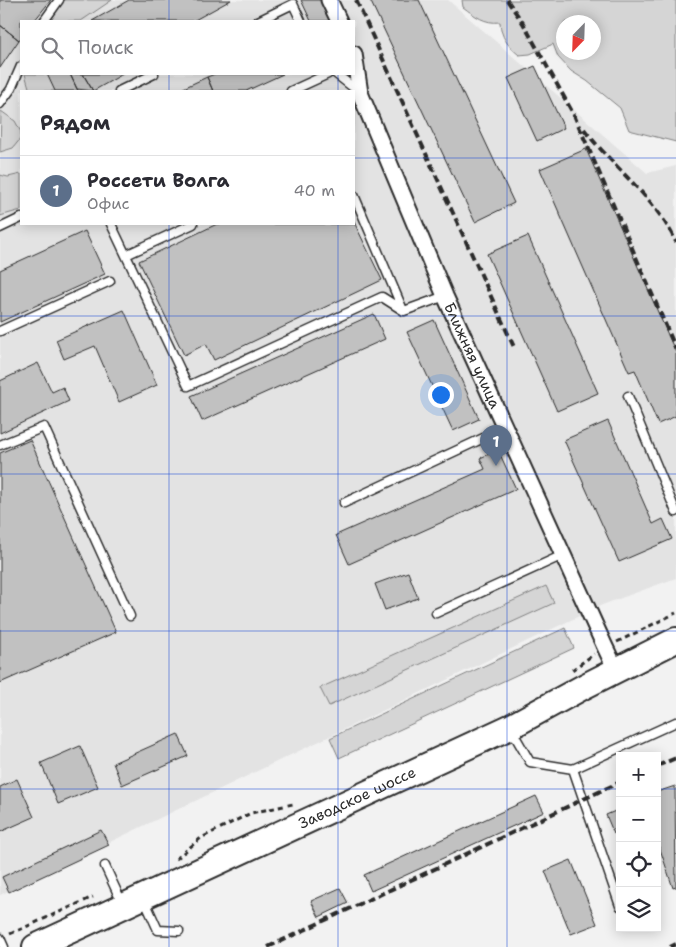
<!DOCTYPE html>
<html lang="ru">
<meta charset="utf-8">
<style>
body{margin:0;font-family:"Shantell Sans",sans-serif;background:#f7f7f7;color:#2b2b33}
.controls{position:absolute;right:15px;bottom:15px;display:grid;overflow:hidden;border-radius:0px;box-shadow:0 2px 12px #0003}
.controls button{width:45px;height:45px;display:grid;place-items:center;padding:0;border:0;border-bottom:1px solid #e1e1e2;background:#fff;color:#2b2b33;font:25px sans-serif}
.compass{position:absolute;left:556px;top:15px;width:45px;height:45px;border-radius:50%;background:#fff;box-shadow:0 2px 12px #0003;rotate:203deg}
.you{position:absolute;left:440px;top:394px;width:18px;height:18px;margin:-12px;border:4px solid #fff;border-radius:50%;background:#1a73e8;box-shadow:0 0 0 8px #1a73e833}
.badge{display:grid;place-items:center;width:32px;height:32px;border-radius:50%;background:#2563eb;color:#fff;font-size:16px;font-weight:700}
.pin{position:absolute;translate:-50% -41px;filter:drop-shadow(0 1px 2px #0008)}
.pin::after{content:'';position:absolute;top:26px;width:18px;height:15px;background:inherit;clip-path:polygon(0 0,100% 0,50% 100%)}
.list{margin:0;padding:0;list-style:none}
h2{display:flex;justify-content:space-between;align-items:center;height:65px;margin:0;padding:0 20px;font-size:21px}
h2 small{font-size:16px;font-weight:400;color:#7c7c81}
.list li{display:grid;grid-template-columns:32px 1fr auto;gap:15px;align-items:center;box-sizing:border-box;height:70px;padding:0 20px;border-top:1px solid #e1e1e2}
.list b{display:block;font-size:19px;white-space:nowrap}
.list p{margin:0;font-size:16px;white-space:nowrap;color:#7c7c81}
.list em{font-size:16px;font-style:normal;color:#7c7c81}
.icon{flex:none;width:28px;height:28px;fill:none;stroke:currentColor;stroke-width:2;stroke-linecap:round;stroke-linejoin:round}
.map{position:relative;flex:none;width:676px;height:947px;overflow:hidden}
.search{position:absolute;background:#fff;box-shadow:0 2px 12px #0003;left:20px;top:20px;width:335px;height:55px;display:flex;align-items:center;gap:12px;box-sizing:border-box;padding:0 18px;border-radius:0px;color:#7c7c81;font-size:19px}
.panel{position:absolute;background:#fff;box-shadow:0 2px 12px #0003;left:20px;top:90px;width:335px;height:135px;border-radius:0px}
.map>svg:first-child{display:block}
</style>
<div class="map">
<svg width="676" height="947" viewBox="0 0 676 947">
<rect width="100%" height="100%" fill="#f2f2f2"/>
<filter id="ink" filterUnits="userSpaceOnUse"><feTurbulence type="fractalNoise" baseFrequency=".02" numOctaves="2"/><feDisplacementMap in="SourceGraphic" scale="10" xChannelSelector="R" yChannelSelector="G"/><feConvolveMatrix kernelMatrix="1 2 1 2 8 2 1 2 1" color-interpolation-filters="sRGB"/></filter>
<g filter="url(#ink)">
<!-- built -->
<path fill="#e3e3e3" fill-rule="evenodd" d="M0,0H448L647,173L676,166V578L602,605L0,895ZM21,21H354V74H21ZM21,91H354V224H21Z"/>
<!-- green -->
<path fill="#d5d5d5" stroke="#808080" fill-rule="evenodd" d="M65,0H112L81,21H46L49,13Z
M462,0H676V142L629,130L620,108L587,81L571,71L558,57L553,44L530,54L519,55C507,45 501,37 500,22C485,24 475,16 463,7ZM564,22H594V52H564Z
M25,74H65L73,91H30Z
M1,111L15,121L21,132V138L13,148L0,152Z
M21,174V210L0,216V175L8,177Z
M546,586L554,603L329,706L320,688Z
M565,628L574,648L339,758L330,738Z"/>
<!-- building -->
<path fill="#c1c1c1" stroke="#2b2b2b" d="M0,0H51L34,21H21V37L19,40L0,25Z
M129,0H231L193,21H92Z
M301,0H321L331,21H311Z
M370,0H419L514,203L475,222Z
M0,25L19,40L0,68Z
M535,66L564,128L537,141L508,78Z
M47,74H70L78,91H55Z
M70,74H83L93,91L77,89Z
M83,74H123L93,91Z
M215,74H283L246,91H213L207,77Z
M207,77L213,91H177Z
M586,149L676,353V416L658,424L635,370L629,372L540,169Z
M354,222L382,280L214,360L206,344L184,355L139,261L217,224H354Z
M85,231L105,274L0,322V270Z
M528,236L598,393L557,411L487,254Z
M124,310L157,385L119,402L95,346L64,359L56,340Z
M374,314L385,339L202,421L191,396Z
M434,320L479,419L453,431L407,332Z
M38,363L52,392L63,387L69,401L0,433V381Z
M608,421L653,524L663,519L672,539L619,562L564,440Z
M30,440L116,632L0,683V453Z
M498,450L516,489L349,564L336,535L485,469L480,458Z
M408,572L418,598L385,610L375,584Z
M178,734L188,756L122,785L113,763Z
M80,746L98,787L58,804L41,763Z
M17,779L34,817L0,832V787Z
M675,786L676,887L673,888L657,840V792Z
M536,796L544,812L371,891L364,875Z
M620,809V832L614,834L606,815Z
M101,830L109,845L9,892L2,877Z
M571,860L597,924L571,934L545,871Z
M340,888L348,903L319,917L311,901Z"/>
<g fill="none" stroke-linecap="round" stroke-linejoin="round">
<defs>
<path id="lane" d="M44,21L59,0
M258,21L293,4L301,21
M336,74L359,92
M119,91L154,74
M291,91L328,74
M0,104L11,89L21,66
M354,195L403,310
M111,224L188,386L382,297L404,311L445,296
M0,228L21,218
M126,255L193,224
M0,331L110,281
M628,396L676,512
M0,445L44,427L130,616
M344,503L505,428
M436,613L563,555
M511,729L530,762L573,769L620,906
M573,769L676,722
M105,866L123,905
M144,899L158,930L179,931
M0,938L4,947"/>
<g id="street">
<path d="M329,0L339,21"/>
<path id="s1" d="M354,54L360,93L445,296L605,647L616,670"/>
</g>
<g id="primary">
<path id="s2" d="M35,947L510,727L585,686L676,640"/>
</g>
</defs>
<!-- lane casing -->
<use href="#lane" stroke="#2b2b2b" stroke-width="11"/>
<!-- street casing -->
<use href="#street" stroke="#2b2b2b" stroke-width="19"/>
<!-- primary casing -->
<use href="#primary" stroke="#2b2b2b" stroke-width="28"/>
<!-- path -->
<path stroke="#2b2b2b" stroke-width="3" stroke-dasharray="5 4" stroke-linecap="butt" d="M617,642L676,613
M572,670L594,654
M176,859L201,838L251,813L293,804
M10,934L93,897"/>
<!-- lane -->
<use href="#lane" stroke="#fff" stroke-width="8"/>
<!-- street -->
<use href="#street" stroke="#fff" stroke-width="15"/>
<!-- primary -->
<use href="#primary" stroke="#fff" stroke-width="24"/>
<!-- rail -->
<path stroke="#2b2b2b" stroke-width="4" stroke-dasharray="8 4" stroke-linecap="butt" d="M356,0L514,347
M507,0L523,23L574,115L676,349
M584,129C614,169 655,197 676,242
M657,766L676,758
M268,947L620,782
M670,947L676,944"/>
</g>
</g>
<!-- grid -->
<path fill="none" stroke="#1d4ed8" stroke-width="1" stroke-opacity="0.55" d="M169,0V21M338,0V21M507,0V947M169,74V91M338,74V91M0,158H21M354,158H676M169,224V947M338,224V947M0,316H676M0,474H676M0,631H676M0,789H620M657,789H676"/>
<g text-anchor="middle" stroke-width="5" stroke-linejoin="round" paint-order="stroke">
<!-- street labels -->
<g font-size="15" fill="#2b2b2b" stroke="#fff">
<text dy="5" stroke="none"><textPath href="#s1" startOffset="325">Ближняя улица</textPath></text>
<text dy="5" stroke="none"><textPath href="#s2" startOffset="355">Заводское шоссе</textPath></text>
</g>
</g>
</svg>
<div class="controls">
<button>+</button>
<button>−</button>
<button><svg class="icon" aria-label="locate" viewBox="0 0 24 24"><circle cx="12" cy="12" r="6"/><path d="M12 2v4M12 18v4M2 12h4M18 12h4"/></svg></button>
<button><svg class="icon" aria-label="layers" viewBox="0 0 24 24"><path d="M12 4l9 5-9 5-9-5zM3 14l9 5 9-5"/></svg></button>
</div>
<svg class="compass" viewBox="-18 -18 36 36"><path d="M0-13l5 13h-10z" fill="#e53935"/><path d="M0 13l5-13h-10z" fill="#7c7c81"/></svg>
<div class="you"></div>
<div class="pin badge" style="left:496px;top:466px;background:#5c6f8a">1</div>
<div class="search"><svg class="icon" aria-label="search" viewBox="0 0 24 24"><circle cx="10" cy="10" r="6"/><path d="M15 15l6 6"/></svg>Поиск</div>
<section class="panel">
<h2>Рядом<small></small></h2>
<ul class="list">
<li><span class="badge" style="background:#5c6f8a">1</span><div><b>Россети Волга</b><p>Офис</p></div><em>40 m</em></li>
</ul>
</section>
</div>
